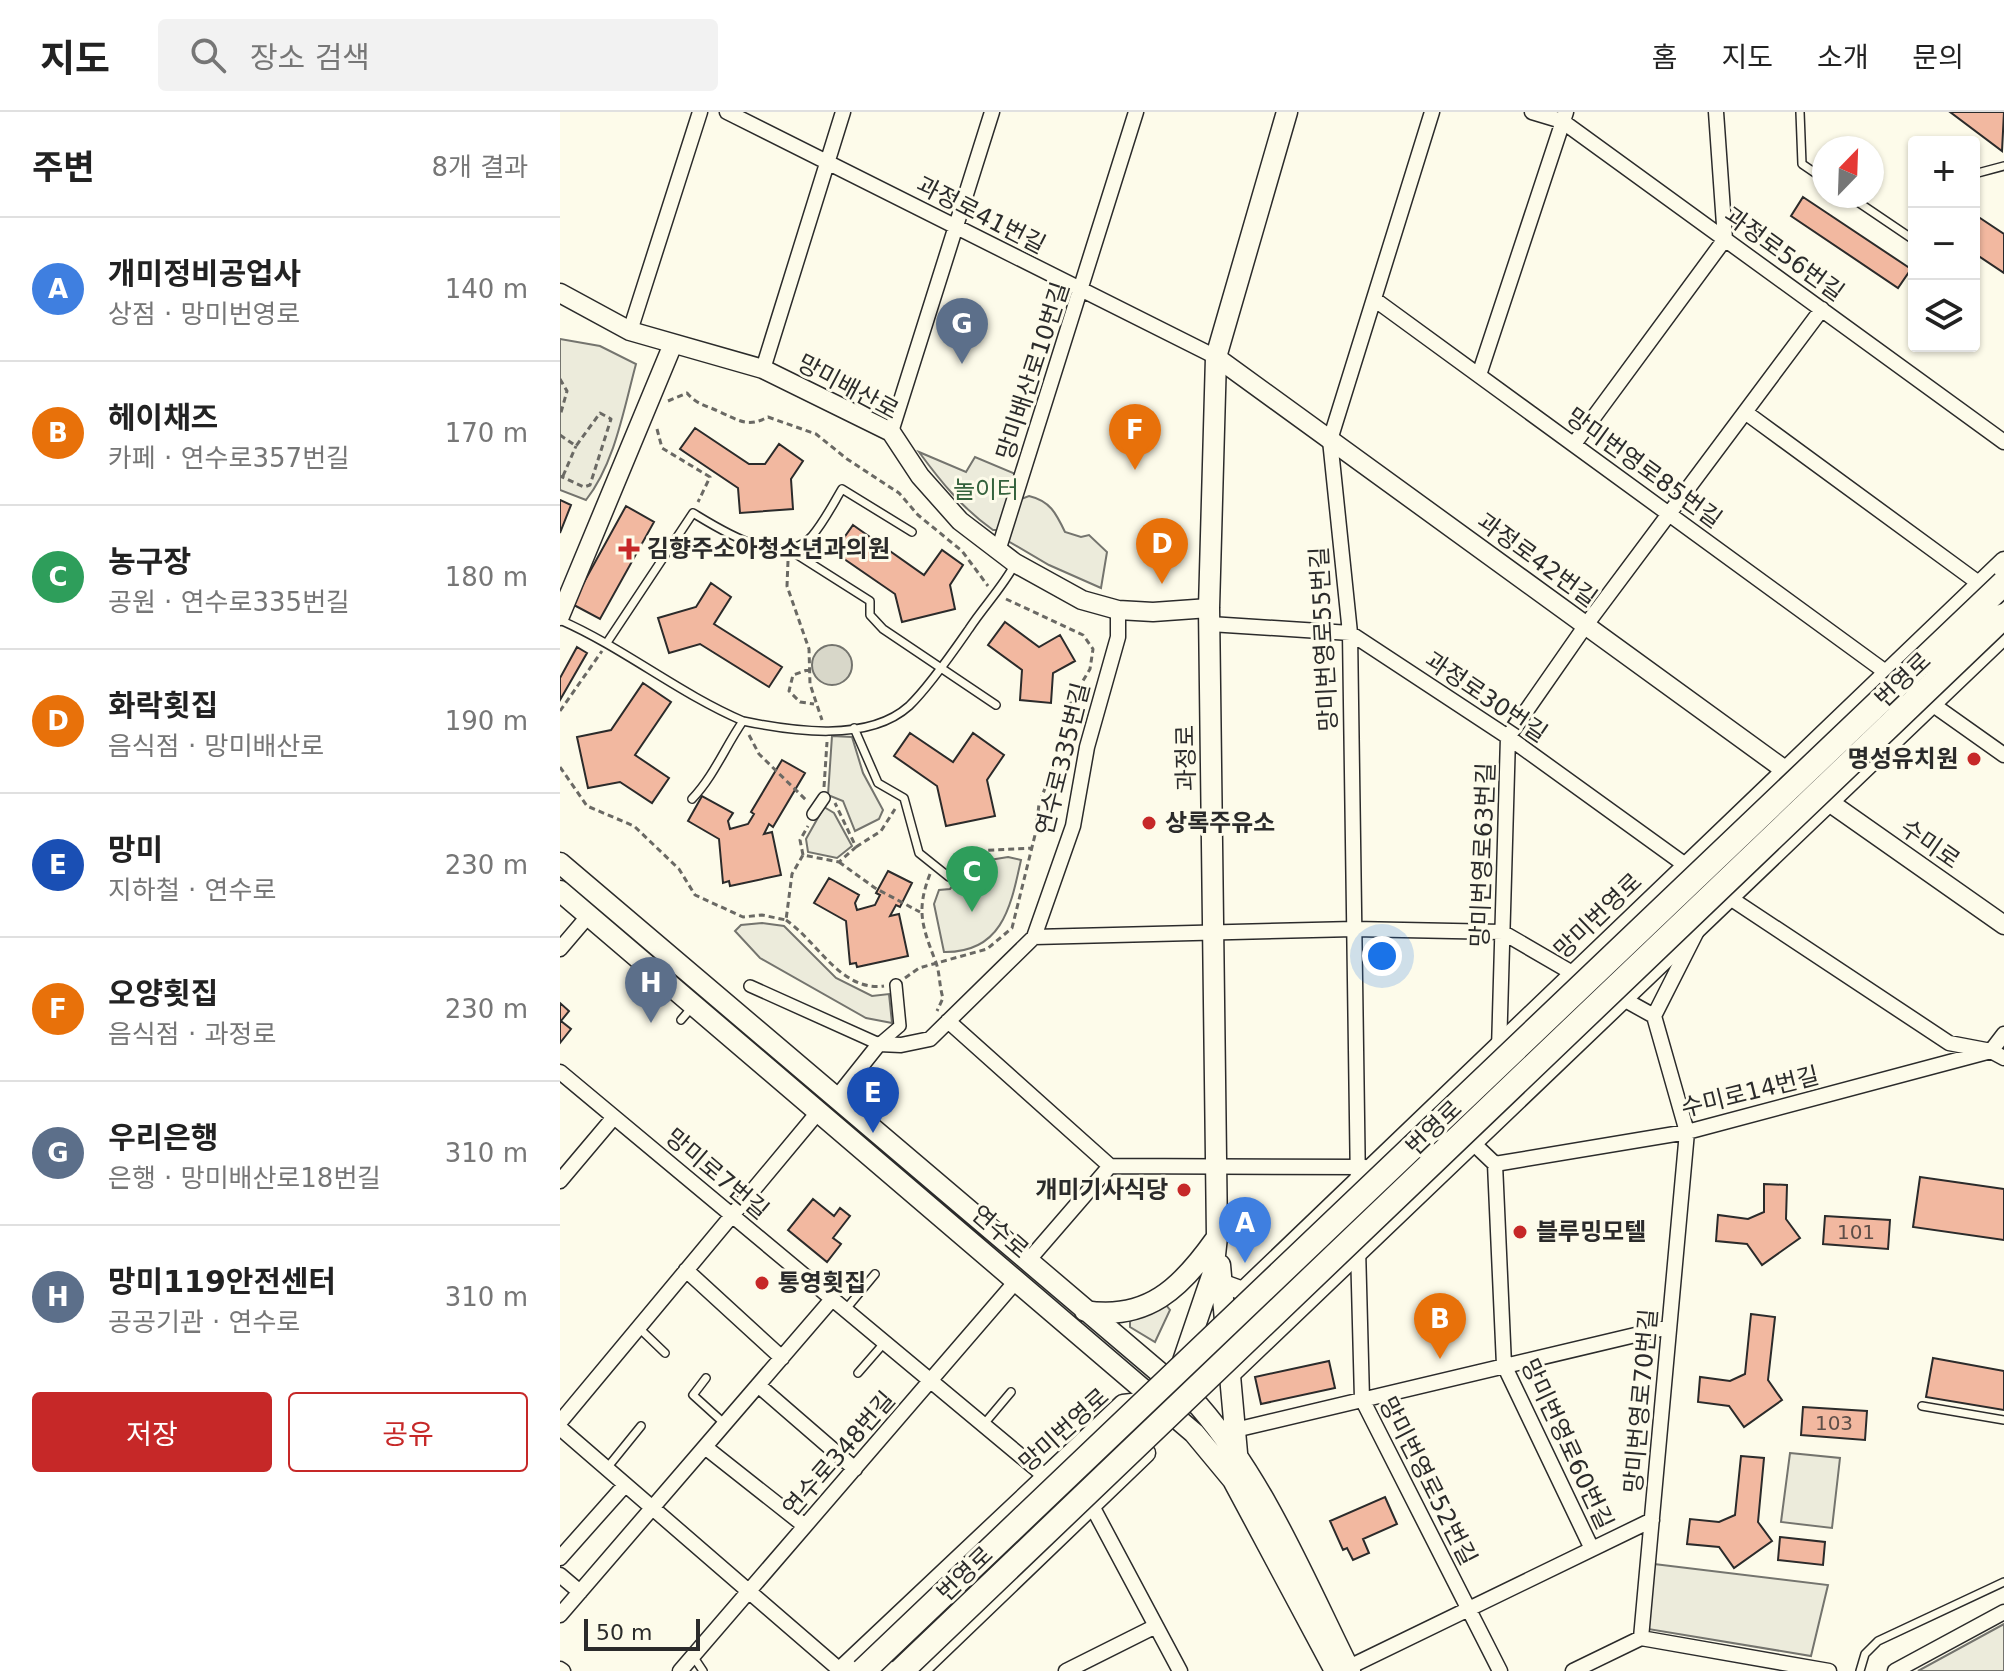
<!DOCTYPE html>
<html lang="ko">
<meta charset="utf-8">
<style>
body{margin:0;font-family:"DejaVu Sans","Noto Sans KR",sans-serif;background:#f2f2f2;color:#222}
.controls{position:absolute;right:24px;top:24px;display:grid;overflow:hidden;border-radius:8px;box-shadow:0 2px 6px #0004}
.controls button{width:72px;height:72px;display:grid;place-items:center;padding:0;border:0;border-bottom:2px solid #e0e0e0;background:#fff;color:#222;font:40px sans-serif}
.compass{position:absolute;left:1252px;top:24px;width:72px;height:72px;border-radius:50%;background:#fff;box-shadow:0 2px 6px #0004;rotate:23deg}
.scale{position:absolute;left:24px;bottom:20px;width:116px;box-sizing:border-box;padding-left:8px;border:4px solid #2b2b2b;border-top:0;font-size:22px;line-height:28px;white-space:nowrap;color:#2b2b2b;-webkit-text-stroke:6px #fdfbea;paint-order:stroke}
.you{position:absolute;left:822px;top:844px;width:28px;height:28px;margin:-20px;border:6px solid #fff;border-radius:50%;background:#1a73e8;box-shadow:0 0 0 12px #1a73e833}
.badge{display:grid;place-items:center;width:52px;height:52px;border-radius:50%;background:#c62828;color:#fff;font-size:26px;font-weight:700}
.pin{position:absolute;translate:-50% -66px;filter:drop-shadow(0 2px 4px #0008)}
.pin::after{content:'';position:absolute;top:42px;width:28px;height:24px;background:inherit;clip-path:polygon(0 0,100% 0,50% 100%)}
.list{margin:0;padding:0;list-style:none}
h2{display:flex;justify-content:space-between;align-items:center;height:104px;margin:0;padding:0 32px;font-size:34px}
h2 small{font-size:26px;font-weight:400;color:#767676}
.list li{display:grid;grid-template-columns:52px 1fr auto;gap:24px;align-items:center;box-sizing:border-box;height:144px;padding:0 32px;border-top:2px solid #e0e0e0}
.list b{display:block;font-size:30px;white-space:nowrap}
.list p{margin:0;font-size:26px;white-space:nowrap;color:#767676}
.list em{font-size:26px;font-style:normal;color:#767676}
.actions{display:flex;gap:16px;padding:24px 32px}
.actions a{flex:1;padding:18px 0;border:2px solid #c62828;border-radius:8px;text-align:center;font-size:28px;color:#c62828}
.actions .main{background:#c62828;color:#fff}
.icon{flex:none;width:44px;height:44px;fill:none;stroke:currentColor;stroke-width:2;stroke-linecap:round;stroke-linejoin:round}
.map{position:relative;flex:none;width:1444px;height:1559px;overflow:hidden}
header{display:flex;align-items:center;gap:48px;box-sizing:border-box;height:112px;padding:0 40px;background:#fff;border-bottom:2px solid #e0e0e0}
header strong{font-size:38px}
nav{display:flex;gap:44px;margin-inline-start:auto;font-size:28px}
.search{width:560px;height:72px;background:#f2f2f2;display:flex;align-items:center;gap:20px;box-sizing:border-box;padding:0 28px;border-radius:8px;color:#767676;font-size:30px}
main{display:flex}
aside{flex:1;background:#fff}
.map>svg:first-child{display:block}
</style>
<header>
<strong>지도</strong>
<div class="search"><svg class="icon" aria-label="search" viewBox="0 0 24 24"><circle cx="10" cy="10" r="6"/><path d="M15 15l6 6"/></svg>장소 검색</div>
<nav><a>홈</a><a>지도</a><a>소개</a><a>문의</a></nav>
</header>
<main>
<aside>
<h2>주변<small>8개 결과</small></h2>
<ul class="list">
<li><span class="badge" style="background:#3f7fe0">A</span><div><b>개미정비공업사</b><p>상점 · 망미번영로</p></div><em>140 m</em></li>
<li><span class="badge" style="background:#e8710a">B</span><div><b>헤이채즈</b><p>카페 · 연수로357번길</p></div><em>170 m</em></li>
<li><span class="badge" style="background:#2e9e5b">C</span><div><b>농구장</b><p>공원 · 연수로335번길</p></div><em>180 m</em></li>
<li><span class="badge" style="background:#e8710a">D</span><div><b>화락횟집</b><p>음식점 · 망미배산로</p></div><em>190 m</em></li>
<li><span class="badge" style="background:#1a4fb4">E</span><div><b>망미</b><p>지하철 · 연수로</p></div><em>230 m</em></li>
<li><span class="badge" style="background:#e8710a">F</span><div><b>오양횟집</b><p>음식점 · 과정로</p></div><em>230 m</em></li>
<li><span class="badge" style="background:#5c6f8a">G</span><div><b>우리은행</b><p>은행 · 망미배산로18번길</p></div><em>310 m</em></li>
<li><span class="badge" style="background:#5c6f8a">H</span><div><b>망미119안전센터</b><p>공공기관 · 연수로</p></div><em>310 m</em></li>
</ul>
<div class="actions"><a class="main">저장</a><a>공유</a></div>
</aside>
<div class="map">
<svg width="1444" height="1559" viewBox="0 0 1444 1559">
<rect width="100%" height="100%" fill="#fdfbea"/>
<!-- green -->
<path fill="#ecebdb" stroke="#74746e" stroke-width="2" d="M0,227L40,234L76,252C64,296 55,351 26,388L0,378Z
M359,340L406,360L415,345L458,363L440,418H433C402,396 381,370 359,340Z
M469,384C490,389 496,401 505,420L521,425L529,423L547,440L541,476L489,453L448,429L461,387Z
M272,624L292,625L303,661L323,698L319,707L295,719L283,689L268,683Z
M264,695L274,701L292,734L277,746L248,740L246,727Z
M448,745L461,748C451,793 443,841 384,840L374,792L379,778L390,777L411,751Z
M202,811L224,814L276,866L312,884L329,882L332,911L306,906L200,846L175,819L181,813Z
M606,1193L610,1198L595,1230L570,1215V1209Z
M1230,1341L1280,1346L1272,1416L1221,1410Z
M1094,1452L1268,1473L1251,1544L1088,1517Z
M1444,1512V1559H1358Z"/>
<!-- water -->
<path fill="#d8d7c9" stroke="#74746e" stroke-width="2" d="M252 553a20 20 0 1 1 40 0a20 20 0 1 1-40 0Z"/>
<!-- building -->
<path fill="#f2b8a0" stroke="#2b2b2b" stroke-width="2" d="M1390,0H1444L1442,39Z
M1243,85L1351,157L1338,176L1231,104Z
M1414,102L1444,122V161L1414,141Z
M135,316L189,352H205L219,332L243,349L231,367L233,397L180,401L178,376L120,337Z
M0,388L11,393L0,421Z
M66,394L94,410L40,507L12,492Z
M293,413L364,463L382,438L403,453L390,473L395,497L342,510L335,482L274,440Z
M151,471L171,485L154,512L222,555L209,575L140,532L109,541L98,506L136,495Z
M445,510L479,535L500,523L515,549L493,561L491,591L460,588L462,558L428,533Z
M17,535L27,541L0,588V566Z
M83,571L111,590L75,643L109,666L92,691L60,670L28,676L17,625L51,618Z
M350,621L393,650L413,621L444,643L427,668L435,704L386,714L377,674L334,644Z
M222,648L245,661L213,715L209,712L204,722L212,720L221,763L170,774L169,769L163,771L159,727L128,709L142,684L173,701L168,709L170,717L188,712L194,702L191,700Z
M328,759L352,771L340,795L336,793L330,804L339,802L348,844L297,855L296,851L290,852L286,809L254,791L269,766L299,783L295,791L297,798L315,793L320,783L316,781Z
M0,891L9,899L1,909L11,917L0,931Z
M1360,1065L1444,1077V1128L1353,1115Z
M1204,1072L1227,1073L1226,1107L1240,1126L1202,1153L1187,1132L1156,1129L1158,1103L1188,1107L1204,1100Z
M253,1087L274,1104L280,1096L290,1104L273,1126L281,1132L267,1150L228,1118Z
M1265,1104L1330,1108L1328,1137L1263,1132Z
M1191,1202L1215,1205L1208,1268L1222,1288L1184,1315L1169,1294L1138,1290L1140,1265L1170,1269L1185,1262Z
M1373,1246L1444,1259V1298L1366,1285Z
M769,1249L775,1276L701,1292L695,1265Z
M1243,1295L1307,1299L1305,1328L1241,1323Z
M1181,1344L1204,1346L1198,1410L1212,1429L1174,1456L1159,1435L1127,1432L1130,1407L1159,1410L1175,1403Z
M825,1385L837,1412L803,1427L809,1441L793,1448L787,1436L783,1438L770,1409Z
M1220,1425L1265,1430L1263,1453L1218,1448Z"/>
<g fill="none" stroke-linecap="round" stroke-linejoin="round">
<defs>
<path id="service" d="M1240,0L1242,52L1264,67
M1414,62L1444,54
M1289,84L1354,128
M228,437L310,489V503L323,517L436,593
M0,508C64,536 118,581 183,609C165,635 154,664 132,687
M48,529L133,401C161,418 222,458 252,424C264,410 273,392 282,377L352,420
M183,609C231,619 308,631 349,594C369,575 393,540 409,517C424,494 442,476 455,452
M294,616L318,671L344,686L359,741L389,765
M121,908L133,894
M286,1197L315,1162
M80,1217L105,1241
M298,1261L325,1230
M146,1266L133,1283L165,1312
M1362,1294L1444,1308
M424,1312L451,1280
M47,1356L81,1314
M133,1544L143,1559
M1300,1559L1305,1542L1318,1529L1444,1470"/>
<path id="pedestrian" d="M253,702L264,686
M190,874L319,932L340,914L336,873"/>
<path id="minor" d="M167,0L656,245
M972,0L1002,9L1444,330
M814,187L1327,561
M70,219L140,0
M203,257L283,0
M919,263L1006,0
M1185,300L1420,472
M331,320L432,0
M1014,332L1165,127L1156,0
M438,439L576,0
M650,512L790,521L948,625L1135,760
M1372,592L1444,643
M1164,782L1389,931L1431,939L1444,946
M474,825L794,817L942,820L1021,866
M0,837L29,803
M1058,884L1094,904L1127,1020L1081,1526
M1094,904L1136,821
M388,909L550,1054L805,1055
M939,938L948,625L1026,513L1262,197
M0,960L486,1365
M276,986L319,932L341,933L370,927L474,825L513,714L527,635L558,525V498
M913,1031L935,1052
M935,1052L1127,1020L1431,939L1444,922
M935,1052L944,1253L1032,1437
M0,1069L54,1005
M798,1075L790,521L770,328L872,0
M798,1136L802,1287L940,1559
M467,1150L550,1054
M126,1158L222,1246
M198,1273L295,1357
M0,1310L259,999
M0,1316L281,1559
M675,1318L1109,1215
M145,1335L245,1414
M532,1394L620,1559
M0,1446L65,1373
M0,1463L20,1480
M0,1503L273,1186
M1081,1526L1269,1559
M0,1557L3,1559
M783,1558L1092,1408
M120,1559L457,1168
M506,1559L596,1514
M1013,1559L1081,1526
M1335,1559L1444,1500"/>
<path id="tertiary" d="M0,181L70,219L203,257L331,320L360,364L400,409L455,451L522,488L558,498L593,500L649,496
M656,245L1269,690L1444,813
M0,504L113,232
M661,1171L683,1179L1444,449
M670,1263L1444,523
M280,1559L563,1292L589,1289
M359,1559L586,1341"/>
<path id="secondary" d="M0,751L639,1294C705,1370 745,1469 790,1559
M0,779L634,1321L673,1368L773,1555
M660,1153L677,1341
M525,1199C587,1209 621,1176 655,1128
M621,1255L653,1161L657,1125L649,496L656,245L727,0"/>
</defs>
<!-- service casing -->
<use href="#service" stroke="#2b2b2b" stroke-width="10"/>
<!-- pedestrian casing -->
<use href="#pedestrian" stroke="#2b2b2b" stroke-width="14"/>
<!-- minor casing -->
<use href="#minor" stroke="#2b2b2b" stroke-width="17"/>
<!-- tertiary casing -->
<use href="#tertiary" stroke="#2b2b2b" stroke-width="21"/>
<!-- secondary casing -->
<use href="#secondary" stroke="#2b2b2b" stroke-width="23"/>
<!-- path -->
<path stroke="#6a6964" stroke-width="3" stroke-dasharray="6 4" stroke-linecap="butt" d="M0,267L7,279L0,304
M108,289L127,281C137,293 146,293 160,300C178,308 188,316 208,305L256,322L287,347L339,381L358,403L402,439L428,474
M97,317L102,336L150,365L138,390
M0,323L16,334L40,301L51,307L30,373L24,375L0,364
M3,364L16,334
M228,449L227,474L249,537L250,572L262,608
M250,557L233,563L229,579L240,590L254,592
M0,599L42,539
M189,623L199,642L246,688
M0,655L27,694L74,714L119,757L135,783L183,805L202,803L226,808L232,762L243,743L279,750L296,735L275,691
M264,675L267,630
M296,735L321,719L335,697
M243,743L240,728L248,714
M279,750L315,776L360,800
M395,756L413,739L472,736
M370,762C356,798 362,814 375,848C380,859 379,874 383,886L377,899
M226,808C257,829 281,880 324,874
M345,866L359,856L427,837L452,816L476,719L479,692L498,642L505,599L530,557L533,537L523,523L446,487"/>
<!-- service -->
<use href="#service" stroke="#fdfbea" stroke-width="7"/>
<!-- pedestrian -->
<use href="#pedestrian" stroke="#fdfbea" stroke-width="11"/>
<!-- minor -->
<use href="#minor" stroke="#fdfbea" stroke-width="14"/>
<!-- tertiary -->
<use href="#tertiary" stroke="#fdfbea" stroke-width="18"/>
<!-- secondary -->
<use href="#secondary" stroke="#fdfbea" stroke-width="20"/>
<defs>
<path id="trunk-bridge" d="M303,1559L1444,471
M341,1559L1444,504"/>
</defs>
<!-- trunk-bridge casing -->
<use href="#trunk-bridge" stroke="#2b2b2b" stroke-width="27" stroke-linecap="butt"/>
<!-- trunk-bridge -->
<use href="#trunk-bridge" stroke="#fdfbea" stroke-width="24"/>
</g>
<!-- markers -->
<g fill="#c62828" stroke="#fdfbea" stroke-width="3">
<path d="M65 425h8v8h8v8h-8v8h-8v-8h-8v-8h8z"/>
<circle cx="1414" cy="647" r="8"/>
<circle cx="589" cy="711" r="8"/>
<circle cx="624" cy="1078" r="8"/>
<circle cx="960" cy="1120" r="8"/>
<circle cx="202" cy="1171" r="8"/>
</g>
<g text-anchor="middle" stroke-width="6" stroke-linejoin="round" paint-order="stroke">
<!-- number labels -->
<g font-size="20" fill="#5d4e48">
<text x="1296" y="1127">101</text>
<text x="1274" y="1318">103</text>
</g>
<!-- street labels -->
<g font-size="24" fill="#2b2b2b" stroke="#fdfbea">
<text transform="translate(421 103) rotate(27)" y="8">과정로41번길</text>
<text transform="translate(1224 142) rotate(36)" y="8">과정로56번길</text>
<text transform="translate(473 259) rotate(-72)" y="8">망미배산로10번길</text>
<text transform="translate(288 275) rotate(28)" y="8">망미배산로</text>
<text transform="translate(1084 356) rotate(36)" y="8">망미번영로85번길</text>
<text transform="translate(977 448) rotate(36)" y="8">과정로42번길</text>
<text transform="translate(764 527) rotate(-93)" y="8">망미번영로55번길</text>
<text transform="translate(1343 568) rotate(-44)" y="8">번영로</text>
<text transform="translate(926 585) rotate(34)" y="8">과정로30번길</text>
<text transform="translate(626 646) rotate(-91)" y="8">과정로</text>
<text transform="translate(503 647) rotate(-76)" y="8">연수로335번길</text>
<text transform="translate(1370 732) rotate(35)" y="8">수미로</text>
<text transform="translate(923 743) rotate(-88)" y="8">망미번영로63번길</text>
<text transform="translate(1038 804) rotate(-44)" y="8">망미번영로</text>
<text transform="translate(1190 980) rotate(-14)" y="8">수미로14번길</text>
<text transform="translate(874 1016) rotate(-44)" y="8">번영로</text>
<text transform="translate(157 1062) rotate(40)" y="8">망미로7번길</text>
<text transform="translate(440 1120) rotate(41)" y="8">연수로</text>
<text transform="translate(1081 1289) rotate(-85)" y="8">망미번영로70번길</text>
<text transform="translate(504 1318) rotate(-42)" y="8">망미번영로</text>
<text transform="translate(1007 1332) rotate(65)" y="8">망미번영로60번길</text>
<text transform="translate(279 1342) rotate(-49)" y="8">연수로348번길</text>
<text transform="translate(868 1369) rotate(63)" y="8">망미번영로52번길</text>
<text transform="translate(405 1462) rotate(-44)" y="8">번영로</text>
</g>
<!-- park labels -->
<g font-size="24" fill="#34623c" stroke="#fdfbea">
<text x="426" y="386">놀이터</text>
</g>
<!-- poi labels -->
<g font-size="24" font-weight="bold" fill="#2b2b2b" stroke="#fdfbea" text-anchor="start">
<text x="87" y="445">김향주소아청소년과의원</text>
<text x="1398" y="655" text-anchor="end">명성유치원</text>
<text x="605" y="719">상록주유소</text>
<text x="608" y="1086" text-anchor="end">개미기사식당</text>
<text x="976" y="1128">블루밍모텔</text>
<text x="218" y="1179">통영횟집</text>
</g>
</g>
</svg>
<div class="controls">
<button>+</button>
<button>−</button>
<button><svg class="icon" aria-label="layers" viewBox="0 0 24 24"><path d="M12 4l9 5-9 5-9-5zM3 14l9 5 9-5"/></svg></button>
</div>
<svg class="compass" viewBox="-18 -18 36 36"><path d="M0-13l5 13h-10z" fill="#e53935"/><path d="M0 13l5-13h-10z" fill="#767676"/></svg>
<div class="scale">50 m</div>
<div class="you"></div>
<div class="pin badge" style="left:685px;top:1151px;background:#3f7fe0">A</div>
<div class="pin badge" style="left:880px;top:1247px;background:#e8710a">B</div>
<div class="pin badge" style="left:412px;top:800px;background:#2e9e5b">C</div>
<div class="pin badge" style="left:602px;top:472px;background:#e8710a">D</div>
<div class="pin badge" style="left:313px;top:1021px;background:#1a4fb4">E</div>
<div class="pin badge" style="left:575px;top:358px;background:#e8710a">F</div>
<div class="pin badge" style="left:402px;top:252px;background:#5c6f8a">G</div>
<div class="pin badge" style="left:91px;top:911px;background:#5c6f8a">H</div>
</div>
</main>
